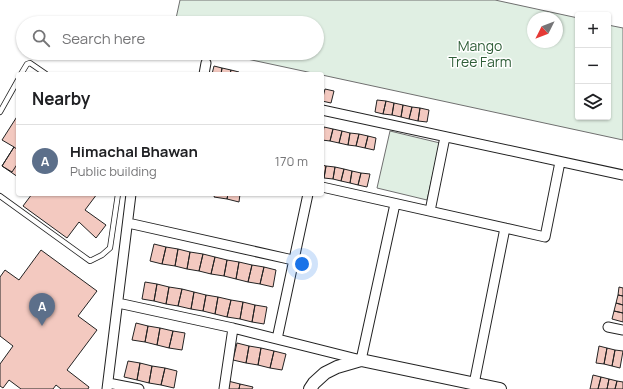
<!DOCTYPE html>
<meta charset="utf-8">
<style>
body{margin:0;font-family:Manrope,sans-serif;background:#f6f6f6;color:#202124}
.controls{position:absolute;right:12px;top:12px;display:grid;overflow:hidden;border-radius:4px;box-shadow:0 1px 3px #0004}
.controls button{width:36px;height:36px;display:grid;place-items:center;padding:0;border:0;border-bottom:1px solid #e0e0e0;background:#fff;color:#202124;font:20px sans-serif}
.compass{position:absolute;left:527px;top:12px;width:36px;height:36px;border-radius:50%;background:#fff;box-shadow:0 1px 3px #0004;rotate:228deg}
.you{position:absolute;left:302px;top:264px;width:14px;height:14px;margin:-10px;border:3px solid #fff;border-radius:50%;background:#1a73e8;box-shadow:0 0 0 6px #1a73e833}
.badge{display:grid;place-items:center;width:26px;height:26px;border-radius:50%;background:#c62828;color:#fff;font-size:13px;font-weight:700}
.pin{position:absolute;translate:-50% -33px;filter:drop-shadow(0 1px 2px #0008)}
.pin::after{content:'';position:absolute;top:21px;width:14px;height:12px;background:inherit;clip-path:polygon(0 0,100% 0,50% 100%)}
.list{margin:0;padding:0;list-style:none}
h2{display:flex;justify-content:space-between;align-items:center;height:52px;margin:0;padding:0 16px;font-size:17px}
h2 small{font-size:13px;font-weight:400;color:#757577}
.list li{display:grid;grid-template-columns:26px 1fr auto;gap:12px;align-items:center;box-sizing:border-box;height:72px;padding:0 16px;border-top:1px solid #e0e0e0}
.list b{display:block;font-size:15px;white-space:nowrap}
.list p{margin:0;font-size:13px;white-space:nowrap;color:#757577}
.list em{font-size:13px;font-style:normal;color:#757577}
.icon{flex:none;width:22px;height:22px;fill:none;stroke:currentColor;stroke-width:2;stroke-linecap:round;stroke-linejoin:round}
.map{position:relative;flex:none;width:623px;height:389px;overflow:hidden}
.search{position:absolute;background:#fff;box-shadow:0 1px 3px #0004;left:16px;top:16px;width:308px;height:44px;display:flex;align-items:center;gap:10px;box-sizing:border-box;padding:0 14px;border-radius:22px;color:#757577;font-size:15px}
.panel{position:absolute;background:#fff;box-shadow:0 1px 3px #0004;left:16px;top:72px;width:308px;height:124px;border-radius:4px}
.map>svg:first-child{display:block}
</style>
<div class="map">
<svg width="623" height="389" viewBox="0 0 623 389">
<rect width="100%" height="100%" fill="#fff"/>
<!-- green -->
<path fill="#e0efe3" stroke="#6f6f6f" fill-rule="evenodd" d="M180,0H495L578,18V117H608V25L623,28V140L322,75V74H317L219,53H317V23H175ZM533,18H557V42H533Z
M390,131L440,143L427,200L377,188Z"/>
<!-- building -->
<path fill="#f3c9c0" stroke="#222" d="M214,66L222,68L221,74H212Z
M222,68L231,70L230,74H221Z
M231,70L239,72V74H230Z
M325,89L334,91L331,103L322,101Z
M377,100L386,101L383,114L375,112Z
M386,101L394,103L392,115L383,114Z
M394,103L403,105L401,117L392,115Z
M403,105L412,107L409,119L401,117Z
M412,107L420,108L418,121L409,119Z
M420,108L429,110L427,122L418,121Z
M18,115V177L2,166L14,147L2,140Z
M324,127L333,129L330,141L322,140Z
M333,129L342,131L339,143L330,141Z
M342,131L350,133L348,145L339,143Z
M350,133L359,134L356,146L348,145Z
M359,134L368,136L365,148L356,146Z
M368,136L376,138L374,150L365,148Z
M14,147L18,150V163L12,172L2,166Z
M322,165L326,166L324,178L322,177Z
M326,166L335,167L333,179L324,178Z
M335,167L344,169L341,181L333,179Z
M344,169L352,171L350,183L341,181Z
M352,171L361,173L358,185L350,183Z
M361,173L370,174L367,187L358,185Z
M32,194H97L85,210L106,225L96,238L79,222L67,238L23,206Z
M215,194H228L227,199L214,197Z
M228,194H240L239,202L227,199Z
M154,244L166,247L162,264L150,261Z
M166,247L178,249L175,266L162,264Z
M178,249L190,252L187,269L175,266Z
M41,250L97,291L78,316L97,330L67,370L89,387L88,389H61L56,385L53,389H21L9,380L3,388L0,386V364L13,346L0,336V277L5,270L19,280Z
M190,252L203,254L199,271L187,269Z
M203,254L215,257L211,274L199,271Z
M215,257L227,260L224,276L211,274Z
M227,260L239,262L236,279L224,276Z
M239,262L252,265L248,282L236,279Z
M252,265L264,267L260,284L248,282Z
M264,267L276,270L273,287L260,284Z
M145,282L157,284L154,301L142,299Z
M157,284L169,287L166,304L154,301Z
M169,287L182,289L178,306L166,304Z
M619,287L623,288V296L618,295Z
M182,289L194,292L191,309L178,306Z
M194,292L206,295L203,311L191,309Z
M206,295L218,297L215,314L203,311Z
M618,295L623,296V305L616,303Z
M218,297L231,300L227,317L215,314Z
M231,300L243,302L240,319L227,317Z
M243,302L255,305L252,322L240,319Z
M616,303L623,305V313L614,311Z
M255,305L267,307L264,324L252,322Z
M614,311L623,313V322L612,319Z
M136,323L148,326L145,342L132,340Z
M148,326L160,328L157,345L145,342Z
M160,328L173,331L169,348L157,345Z
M173,331L185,333L182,350L169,348Z
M237,343L249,346L246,363L233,360Z
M249,346L261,348L258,365L246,363Z
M599,346L607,348L604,364L596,363Z
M261,348L274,351L270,368L258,365Z
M607,348L615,350L612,366L604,364Z
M615,350L623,351L620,368L612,366Z
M274,351L286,354L282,370L270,368Z
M128,361L140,363L137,380L124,377Z
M140,363L152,366L149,383L137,380Z
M152,366L165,368L161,385L149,383Z
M165,368L177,371L174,388L161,385Z
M593,375L601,377L598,389H590Z
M601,377L609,379L607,389H598Z
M609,379L617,381L615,389H607Z
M228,381L240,384L239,389H227Z
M617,381L623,382V389H615Z
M240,384L253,387L252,389H239Z"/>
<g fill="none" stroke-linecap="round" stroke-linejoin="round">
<defs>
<path id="service" d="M21,74L27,64L30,63L46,74
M0,112L18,80
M0,196L90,261L102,255L110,248L118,194"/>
<path id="minor" d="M204,74L206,63
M322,110L623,175
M322,187L545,237L560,162
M430,211L445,137
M128,223L293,260
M118,303L233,328L361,360L395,204
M608,327L623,330
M277,339L308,194
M108,383L139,389
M474,384L505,228
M107,389L131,194
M224,389L233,328"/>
<path id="tertiary" d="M310,389L314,383L325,373L337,367L361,360L500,389"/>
</defs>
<!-- service casing -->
<use href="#service" stroke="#222" stroke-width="6"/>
<!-- minor casing -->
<use href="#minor" stroke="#222" stroke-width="11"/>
<!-- tertiary casing -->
<use href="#tertiary" stroke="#222" stroke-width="14"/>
<!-- service -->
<use href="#service" stroke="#fff" stroke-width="4.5"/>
<!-- minor -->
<use href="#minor" stroke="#fff" stroke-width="9"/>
<!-- tertiary -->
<use href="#tertiary" stroke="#fff" stroke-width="12"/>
</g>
<g text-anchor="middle" stroke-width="3" stroke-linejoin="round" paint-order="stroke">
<!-- park labels -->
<g font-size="14" fill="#2f5e38" stroke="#fff">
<text x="480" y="51">Mango<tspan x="480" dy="16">Tree Farm</tspan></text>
</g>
</g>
</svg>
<div class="controls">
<button>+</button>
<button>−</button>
<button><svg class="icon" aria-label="layers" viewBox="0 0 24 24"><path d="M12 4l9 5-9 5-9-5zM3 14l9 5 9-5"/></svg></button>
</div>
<svg class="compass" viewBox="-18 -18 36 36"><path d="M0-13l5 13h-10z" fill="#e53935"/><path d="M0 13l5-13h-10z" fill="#757577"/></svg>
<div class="you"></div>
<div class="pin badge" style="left:42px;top:326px;background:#5c6f8a">A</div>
<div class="search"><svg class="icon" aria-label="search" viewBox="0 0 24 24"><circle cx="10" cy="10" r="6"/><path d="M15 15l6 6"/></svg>Search here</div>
<section class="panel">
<h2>Nearby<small></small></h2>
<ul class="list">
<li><span class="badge" style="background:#5c6f8a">A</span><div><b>Himachal Bhawan</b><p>Public building</p></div><em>170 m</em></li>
</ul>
</section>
</div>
